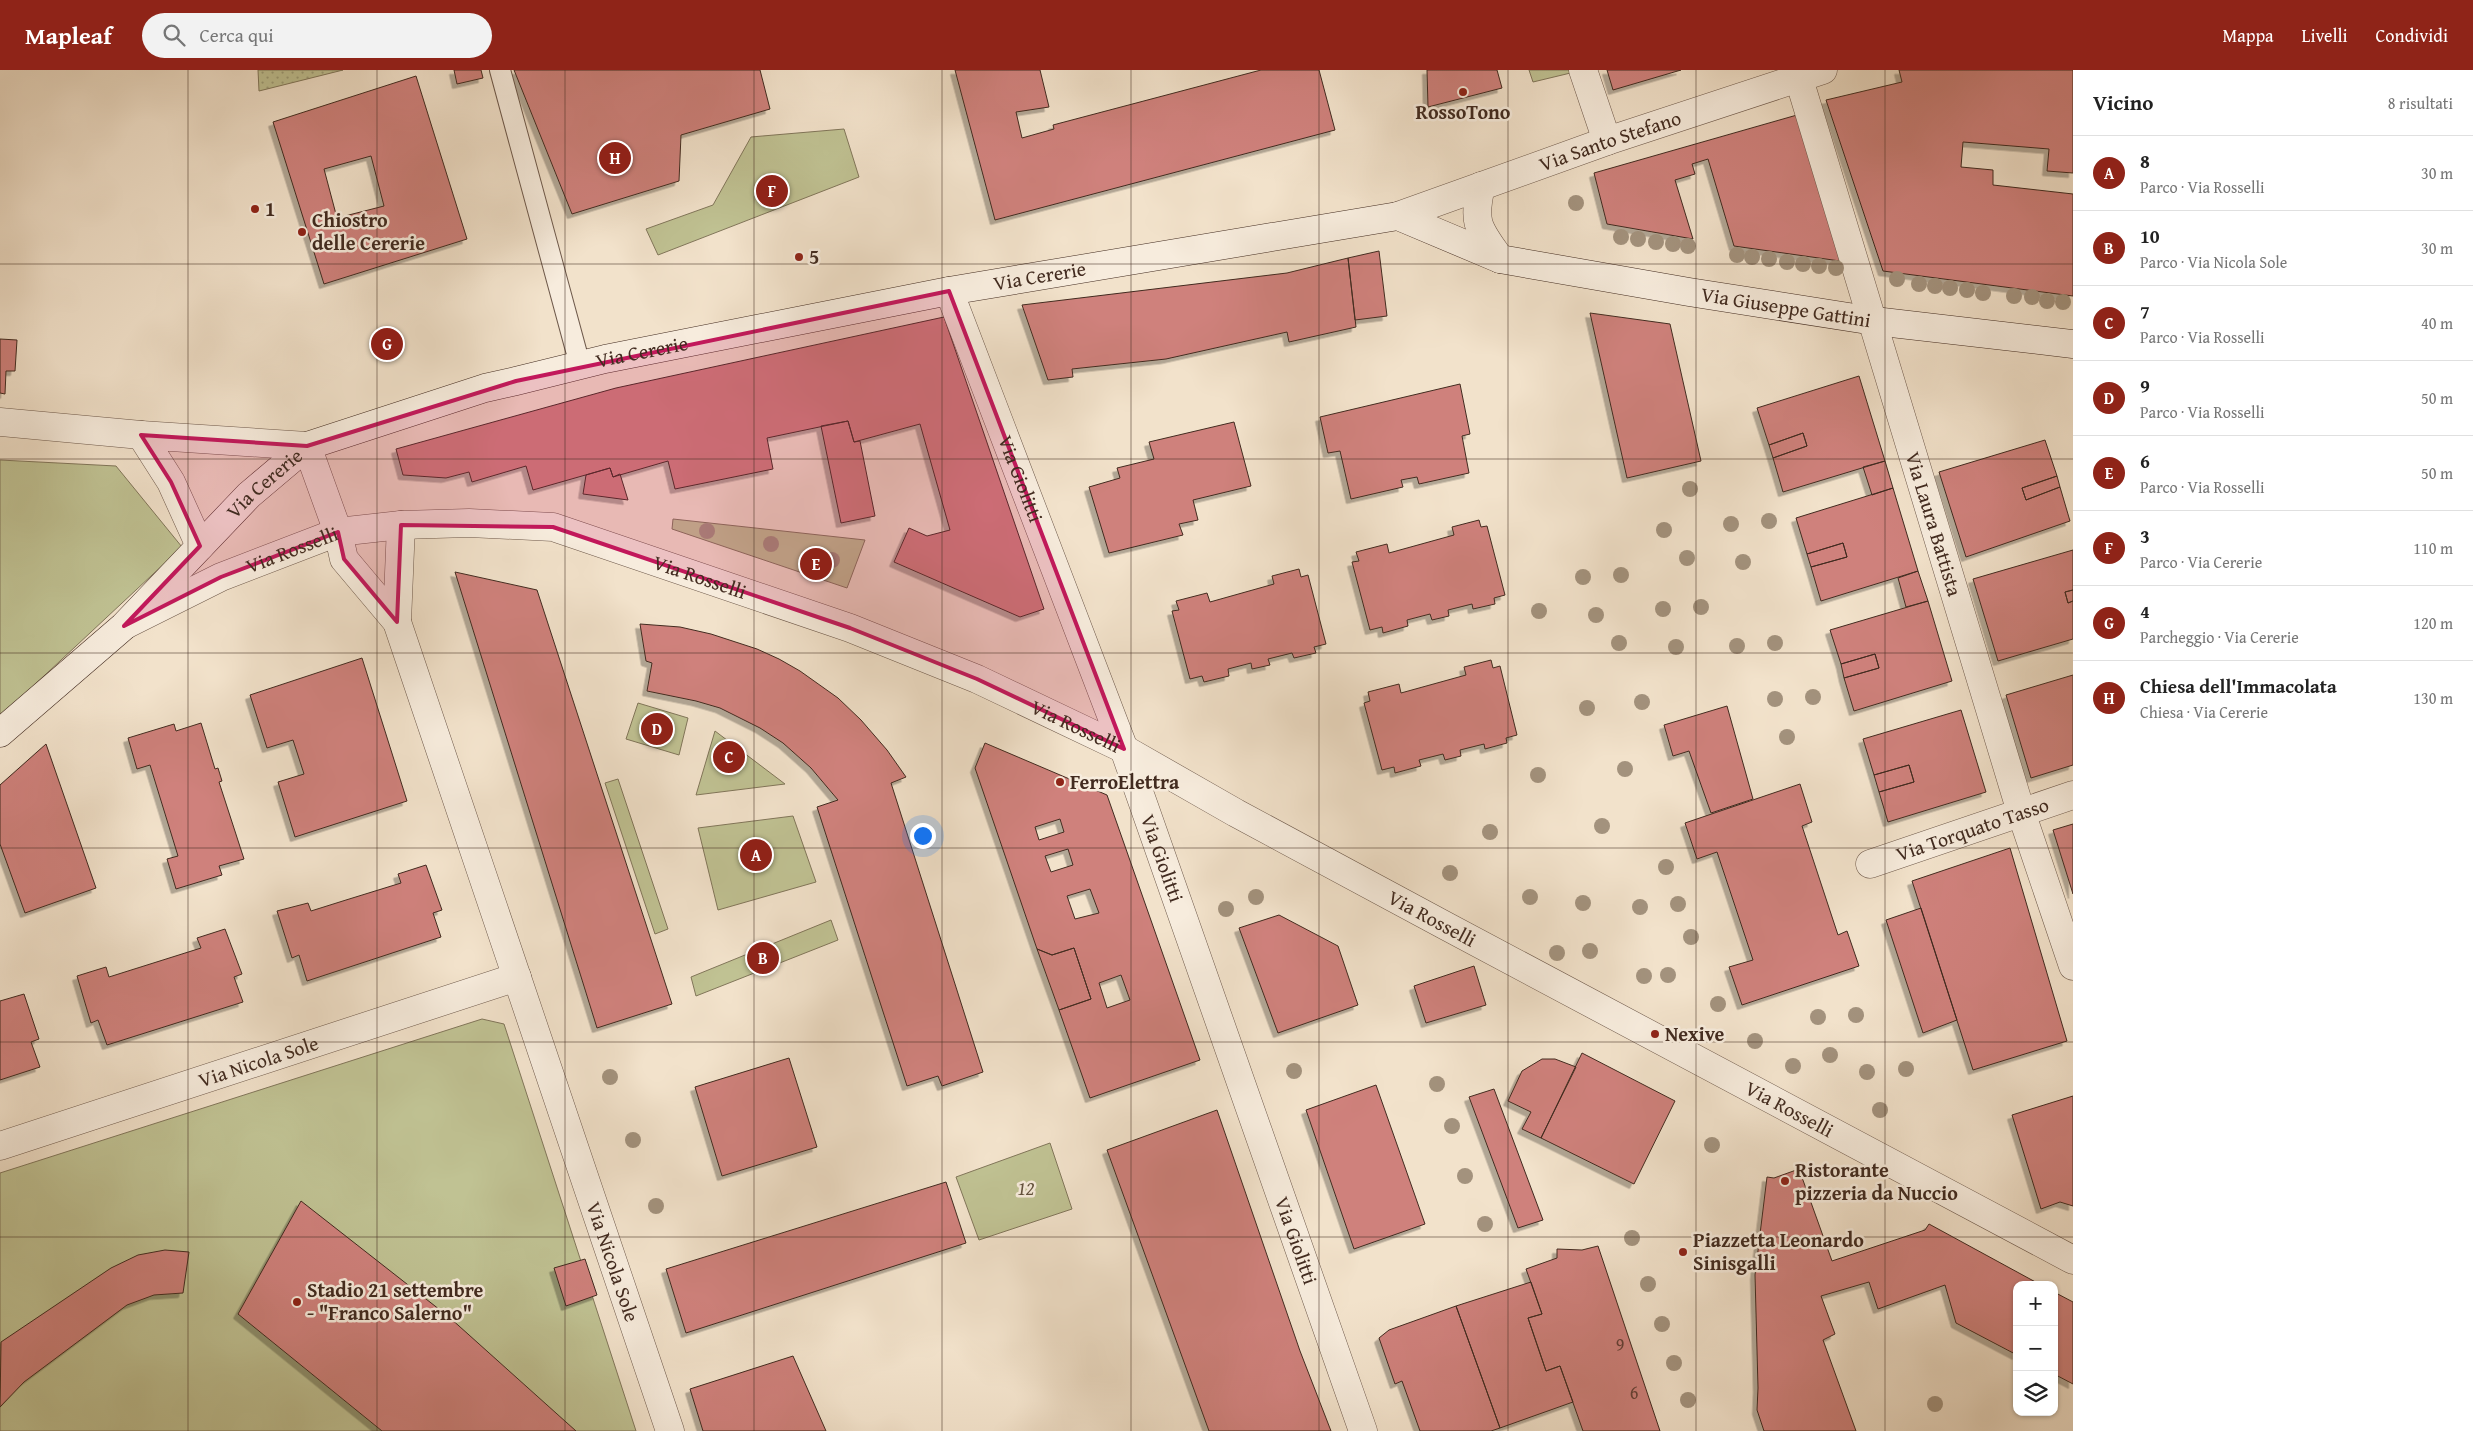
<!DOCTYPE html>
<html lang="it">
<meta charset="utf-8">
<style>
body{margin:0;font-family:"Gentium Book Plus",serif;background:#f2f2f2;color:#222}
.controls{position:absolute;right:15px;bottom:15px;display:grid;overflow:hidden;border-radius:10px;box-shadow:0 1px 4px #0004}
.controls button{width:45px;height:45px;display:grid;place-items:center;padding:0;border:0;border-bottom:1px solid #e0e0e0;background:#fff;color:#222;font:25px sans-serif}
.you{position:absolute;left:922px;top:765px;width:18px;height:18px;margin:-12px;border:4px solid #fff;border-radius:50%;background:#1a73e8;box-shadow:0 0 0 8px #1a73e833}
.badge{display:grid;place-items:center;width:32px;height:32px;border-radius:50%;background:#8f2418;color:#fff;font-size:16px;font-weight:700}
.pin{position:absolute;translate:-50% -50%;border:2px solid #fff;box-shadow:0 1px 5px #0006}
.list{margin:0;padding:0;list-style:none}
h2{display:flex;justify-content:space-between;align-items:center;height:65px;margin:0;padding:0 20px;font-size:21px}
h2 small{font-size:16px;font-weight:400;color:#767676}
.list li{display:grid;grid-template-columns:32px 1fr auto;gap:15px;align-items:center;box-sizing:border-box;height:75px;padding:0 20px;border-top:1px solid #e0e0e0}
.list b{display:block;font-size:19px;white-space:nowrap}
.list p{margin:0;font-size:16px;white-space:nowrap;color:#767676}
.list em{font-size:16px;font-style:normal;color:#767676}
.icon{flex:none;width:28px;height:28px;fill:none;stroke:currentColor;stroke-width:2;stroke-linecap:round;stroke-linejoin:round}
.map{position:relative;flex:none;width:2073px;height:1361px;overflow:hidden}
header{display:flex;align-items:center;gap:30px;box-sizing:border-box;height:70px;padding:0 25px;background:#8f2418;color:#fff}
header strong{font-size:24px}
nav{display:flex;gap:28px;margin-inline-start:auto;font-size:18px}
.search{width:350px;height:45px;background:#f2f2f2;display:flex;align-items:center;gap:12px;box-sizing:border-box;padding:0 18px;border-radius:28px;color:#767676;font-size:19px}
main{display:flex}
aside{flex:1;background:#fff}
.map>svg:first-child{display:block}
</style>
<header>
<strong>Mapleaf</strong>
<div class="search"><svg class="icon" aria-label="search" viewBox="0 0 24 24"><circle cx="10" cy="10" r="6"/><path d="M15 15l6 6"/></svg>Cerca qui</div>
<nav><a>Mappa</a><a>Livelli</a><a>Condividi</a></nav>
</header>
<main>
<div class="map">
<svg width="2073" height="1361" viewBox="0 0 2073 1361">
<defs>
<pattern id="grass-dots" width="8" height="8" patternUnits="userSpaceOnUse" patternTransform="scale(1.25)"><rect width="8" height="8" fill="#c0c293"/><path d="M2 2h.1M6 6h.1" fill="none" stroke="#9e9e78" stroke-width="1.8" stroke-linecap="round"/></pattern>
<filter id="shadow"><feDropShadow dx="-4.5" dy="4.5" stdDeviation="0" flood-color="#0004"/></filter>
</defs>
<rect width="100%" height="100%" fill="#f2e2cb"/>
<filter id="stains"><feTurbulence type="fractalNoise" baseFrequency=".004" numOctaves="4"/><feColorMatrix values="0 0 0 0 .2 0 0 0 0 .09 0 0 0 0 .02 0 0 0 .5 -.17"/></filter>
<radialGradient id="worn" r=".72"><stop offset=".6" stop-color="#630" stop-opacity="0"/><stop offset="1" stop-color="#630" stop-opacity=".3"/></radialGradient>
<!-- grass -->
<path fill="url(#grass-dots)" stroke="#81765a" d="M258,0H343L259,21Z"/>
<!-- garden -->
<path fill="#c0c293" stroke="#81765a" d="M1529,0H1583L1533,12Z
M844,59L859,107L658,185L646,159L713,135L751,67Z
M0,390L116,396L182,477L0,647Z
M673,449L865,470L847,518L672,459Z
M638,633L688,648L679,685L626,669Z
M715,661L785,714L696,725Z
M618,709L668,859L655,864L605,713Z
M793,746L816,812L718,840L698,758Z
M831,850L838,870L696,926L691,907Z
M482,949L504,954L636,1361H0V1103Z
M1050,1073L1072,1139L979,1170L956,1107Z"/>
<!-- building -->
<path fill="#cf817b" stroke="#422b20" fill-rule="evenodd" filter="url(#shadow)" d="M454,0H481L483,8L457,14Z
M514,0H760L770,39L681,65L679,111L572,144Z
M955,0H1040L1049,37L1016,42L1022,68L1054,59L1053,55L1261,0H1319L1335,60L995,150Z
M1427,0H1497L1502,18L1428,37Z
M1607,0H1681L1613,20Z
M1899,0H2073V103L2047,101L2049,79L1963,72L1961,97L1993,100V115L2073,124V226L1883,201L1826,30L1902,12Z
M416,6L467,169L324,214L273,52ZM371,86L384,136L337,148L324,99Z
M1797,45L1840,191L1734,176L1708,89L1692,94L1695,104L1675,110L1693,169L1607,154L1594,103Z
M1379,181L1387,246L1355,250L1348,188Z
M1348,188L1356,257L1289,272L1287,262L1166,289L1072,299L1073,307L1048,310L1022,235L1287,203Z
M1590,243L1670,254L1701,391L1627,408Z
M944,247L1044,539L1020,547L894,492L909,458L927,466L950,460L920,354L854,372L848,351L767,368L773,399L675,419L668,391L613,407L610,398L533,420L526,396L472,412L469,402L446,408L403,405L396,379L616,318Z
M0,269L17,270L15,301H6L5,324L0,323Z
M1859,306L1885,391L1783,422L1773,388L1807,376L1803,363L1769,375L1757,338Z
M1460,314L1470,364L1462,366L1469,403L1419,414L1417,407L1401,410L1403,417L1351,429L1340,381L1328,383L1320,347Z
M848,351L854,372L860,371L875,446L841,453L821,356Z
M1234,352L1251,416L1193,430L1198,450L1179,454L1183,465L1109,483L1089,417L1120,408L1117,398L1154,389L1149,372Z
M1803,363L1807,376L1773,388L1769,375Z
M2045,370L2057,406L2022,418L2026,430L2060,417L2070,451L1966,487L1939,402Z
M1885,391L1893,418L1872,425L1863,397Z
M610,398L613,407L620,404L628,430L583,424L586,405Z
M2057,406L2060,417L2026,430L2022,418Z
M1893,418L1918,501L1821,531L1811,497L1847,487L1843,473L1807,484L1796,448Z
M1479,450L1481,457L1487,456L1505,525L1494,528L1495,534L1473,539L1472,534L1448,540L1449,546L1432,550L1430,544L1407,550L1408,556L1383,563L1382,557L1370,560L1352,492L1359,491L1356,482L1387,474L1389,483L1454,465L1452,457Z
M1843,473L1847,487L1811,497L1807,484Z
M2073,480V520L2065,522L2068,533L2073,531V569L1998,591L1973,509Z
M1299,499L1301,507L1308,505L1326,574L1314,577L1316,583L1294,588L1292,583L1268,589L1270,595L1252,599L1251,593L1228,599L1229,606L1204,612L1202,606L1190,609L1172,541L1179,540L1176,531L1207,523L1210,532L1274,514L1272,506Z
M1918,501L1928,531L1906,537L1898,508Z
M455,502L537,520L672,934L597,958Z
M2073,520V531L2068,533L2065,522Z
M1928,531L1952,611L1854,641L1844,608L1879,598L1875,584L1841,594L1830,560Z
M640,554L680,557L711,564L757,579L779,589L800,601L838,628L861,650L887,680L906,707L891,713L983,1002L942,1016L938,1006L907,1016L817,737L838,730L811,698L783,673L760,658L720,638L696,631L647,621L652,593L646,591Z
M1875,584L1879,598L1844,608L1841,594Z
M362,588L407,731L295,767L278,712L304,704L293,670L267,678L250,625Z
M1491,590L1493,598L1500,596L1517,665L1506,668L1507,673L1485,679L1484,674L1460,680L1461,686L1445,690L1443,684L1419,690L1421,696L1395,703L1394,697L1382,700L1364,633L1370,631L1368,622L1399,614L1401,623L1466,605L1464,597Z
M2073,605V695L2031,708L2006,625Z
M1727,636L1753,729L1711,743L1689,681L1673,686L1664,655Z
M1961,640L1986,722L1888,752L1879,722L1914,712L1909,695L1874,705L1863,669Z
M201,653L215,699L218,698L222,711L219,712L244,789L219,796L222,805L176,819L167,789L178,786L150,695L137,699L128,668L174,654L176,661Z
M985,673L1107,725L1200,990L1090,1028L1059,940L1091,929L1074,878L1052,885L1037,879L975,698ZM1060,749L1064,762L1039,770L1035,757ZM1068,779L1073,795L1051,802L1045,786ZM1090,819L1099,843L1075,849L1067,826ZM1121,905L1130,930L1107,938L1099,913Z
M46,674L96,818L25,843L0,774V715Z
M1909,695L1914,712L1879,722L1874,705Z
M1800,714L1812,752L1802,756L1838,865L1847,861L1859,896L1742,935L1729,897L1753,890L1717,782L1697,789L1685,753Z
M2073,754V824L2053,760Z
M2010,778L2067,971L1973,1000L1912,811Z
M426,795L442,840L433,843L441,867L307,911L299,885L292,888L277,841L308,833L311,841L346,830L401,813L398,804Z
M1921,838L1957,950L1923,963L1886,850Z
M1279,845L1338,876L1358,935L1278,963L1239,858Z
M225,859L242,904L234,907L243,932L107,975L98,950L91,953L77,906L106,897L109,907L201,878L197,868Z
M1074,878L1091,929L1059,940L1037,879L1052,885Z
M1474,896L1486,935L1426,953L1414,916Z
M24,924L39,969L31,972L40,997L0,1010V931Z
M1582,983L1675,1031L1634,1114L1541,1068Z
M789,988L817,1077L722,1106L695,1017Z
M1542,989H1555L1576,997L1541,1068L1522,1059L1531,1042L1508,1031L1522,1001Z
M1376,1015L1425,1154L1354,1179L1306,1040Z
M1494,1019L1543,1150L1518,1158L1469,1027Z
M2073,1026V1136L2060,1132L2041,1139L2012,1045Z
M1217,1040L1300,1281L1331,1361H1209L1107,1080Z
M1799,1099L1832,1191L1925,1160L1929,1154L2041,1215H2017V1285L1956,1253L1945,1215L1878,1239L1869,1212L1821,1226L1835,1264L1823,1270L1856,1361H1764L1757,1340L1758,1318L1755,1205L1767,1107L1774,1108Z
M946,1112L966,1173L686,1263L666,1199Z
M301,1131L449,1247L576,1361H382L238,1244Z
M1598,1176L1660,1361H1583L1560,1296L1546,1301L1528,1248L1542,1244L1526,1199L1557,1188V1179L1582,1180Z
M165,1180L189,1182L183,1223L154,1225L127,1235L24,1312L0,1337L1,1272L111,1198L138,1185Z
M585,1189L597,1225L566,1236L554,1198Z
M1531,1212L1542,1244L1528,1248L1546,1301L1560,1296L1573,1332L1500,1358L1456,1236Z
M2054,1222L2073,1232V1314L2054,1304Z
M1456,1236L1500,1358L1491,1361H1420L1402,1311L1395,1314L1379,1268L1389,1260Z
M793,1286L826,1361H703L690,1319Z"/>
<g fill="none" stroke-linecap="round" stroke-linejoin="round">
<defs>
<path id="lane" d="M500,0L580,295"/>
<g id="street">
<path d="M1583,0L1607,71"/>
<path id="s1" d="M1799,9L2021,742L2073,896"/>
<path d="M1481,116C1472,154 1479,159 1500,189"/>
<path id="s2" d="M1398,146L1607,71L1823,0"/>
<path id="s3" d="M949,221L1124,679L1363,1361"/>
<path d="M0,352L141,365"/>
<path id="s4" d="M200,476L171,412L141,365L307,376L338,462L344,489L397,552L670,1361"/>
<path d="M397,552L401,455"/>
<path id="s5" d="M127,554L221,507L338,462L401,455L469,453L553,457L850,558L977,609L1124,679L1236,743L1446,856L2073,1190"/>
<path id="s6" d="M1870,794L2073,725"/>
<path id="s7" d="M0,1076L517,907"/>
</g>
<g id="secondary">
<path id="s8" d="M0,663L124,556L249,425L307,376L485,318L516,311L605,289L949,221L1398,146L1500,189L1689,222L1874,251L2073,274"/>
</g>
</defs>
<!-- lane casing -->
<use href="#lane" stroke="#6e594b" stroke-width="22"/>
<!-- street casing -->
<use href="#street" stroke="#6e594b" stroke-width="29"/>
<!-- secondary casing -->
<use href="#secondary" stroke="#422b20" stroke-width="29"/>
<!-- lane -->
<use href="#lane" stroke="#f7ecdd" stroke-width="20"/>
<!-- street -->
<use href="#street" stroke="#f7ecdd" stroke-width="28"/>
<!-- secondary -->
<use href="#secondary" stroke="#f7ecdd" stroke-width="28"/>
</g>
<!-- trees -->
<g fill="#a3927d">
<circle cx="1576" cy="133" r="8"/>
<circle cx="1621" cy="167" r="8"/>
<circle cx="1638" cy="169" r="8"/>
<circle cx="1656" cy="172" r="8"/>
<circle cx="1673" cy="174" r="8"/>
<circle cx="1688" cy="176" r="8"/>
<circle cx="1737" cy="185" r="8"/>
<circle cx="1752" cy="187" r="8"/>
<circle cx="1769" cy="189" r="8"/>
<circle cx="1787" cy="192" r="8"/>
<circle cx="1803" cy="194" r="8"/>
<circle cx="1819" cy="196" r="8"/>
<circle cx="1836" cy="198" r="8"/>
<circle cx="1897" cy="209" r="8"/>
<circle cx="1919" cy="214" r="8"/>
<circle cx="1935" cy="216" r="8"/>
<circle cx="1950" cy="218" r="8"/>
<circle cx="1967" cy="220" r="8"/>
<circle cx="1983" cy="223" r="8"/>
<circle cx="2014" cy="226" r="8"/>
<circle cx="2032" cy="227" r="8"/>
<circle cx="2047" cy="231" r="8"/>
<circle cx="2063" cy="232" r="8"/>
<circle cx="1690" cy="419" r="8"/>
<circle cx="1769" cy="451" r="8"/>
<circle cx="1731" cy="454" r="8"/>
<circle cx="1664" cy="460" r="8"/>
<circle cx="707" cy="461" r="8"/>
<circle cx="771" cy="474" r="8"/>
<circle cx="1687" cy="488" r="8"/>
<circle cx="832" cy="490" r="8"/>
<circle cx="1743" cy="492" r="8"/>
<circle cx="1621" cy="505" r="8"/>
<circle cx="1583" cy="507" r="8"/>
<circle cx="1701" cy="537" r="8"/>
<circle cx="1663" cy="539" r="8"/>
<circle cx="1539" cy="541" r="8"/>
<circle cx="1596" cy="545" r="8"/>
<circle cx="1619" cy="573" r="8"/>
<circle cx="1775" cy="573" r="8"/>
<circle cx="1737" cy="576" r="8"/>
<circle cx="1676" cy="577" r="8"/>
<circle cx="1813" cy="627" r="8"/>
<circle cx="1775" cy="629" r="8"/>
<circle cx="1642" cy="632" r="8"/>
<circle cx="1587" cy="638" r="8"/>
<circle cx="1787" cy="667" r="8"/>
<circle cx="1625" cy="699" r="8"/>
<circle cx="1538" cy="705" r="8"/>
<circle cx="1602" cy="756" r="8"/>
<circle cx="1490" cy="762" r="8"/>
<circle cx="1666" cy="797" r="8"/>
<circle cx="1450" cy="803" r="8"/>
<circle cx="1256" cy="827" r="8"/>
<circle cx="1530" cy="827" r="8"/>
<circle cx="1583" cy="833" r="8"/>
<circle cx="1678" cy="834" r="8"/>
<circle cx="1640" cy="837" r="8"/>
<circle cx="1226" cy="839" r="8"/>
<circle cx="1691" cy="867" r="8"/>
<circle cx="1590" cy="881" r="8"/>
<circle cx="1557" cy="883" r="8"/>
<circle cx="1668" cy="905" r="8"/>
<circle cx="1644" cy="906" r="8"/>
<circle cx="1718" cy="934" r="8"/>
<circle cx="1856" cy="945" r="8"/>
<circle cx="1818" cy="947" r="8"/>
<circle cx="1755" cy="971" r="8"/>
<circle cx="1830" cy="985" r="8"/>
<circle cx="1793" cy="996" r="8"/>
<circle cx="1906" cy="999" r="8"/>
<circle cx="1294" cy="1001" r="8"/>
<circle cx="1867" cy="1002" r="8"/>
<circle cx="610" cy="1007" r="8"/>
<circle cx="1437" cy="1014" r="8"/>
<circle cx="1880" cy="1040" r="8"/>
<circle cx="1452" cy="1056" r="8"/>
<circle cx="633" cy="1070" r="8"/>
<circle cx="1712" cy="1075" r="8"/>
<circle cx="1465" cy="1106" r="8"/>
<circle cx="656" cy="1136" r="8"/>
<circle cx="1485" cy="1154" r="8"/>
<circle cx="1632" cy="1168" r="8"/>
<circle cx="1648" cy="1214" r="8"/>
<circle cx="1662" cy="1254" r="8"/>
<circle cx="1674" cy="1293" r="8"/>
<circle cx="1688" cy="1330" r="8"/>
<circle cx="1935" cy="1334" r="8"/>
</g>
<!-- marked area -->
<path fill="#c2185b" fill-opacity="0.2" stroke="#c2185b" stroke-width="4" stroke-linejoin="round" d="M949,221L1124,679L977,609L850,558L553,457L401,455L397,552L344,489L338,462L221,507L124,556L200,476L171,412L141,365L307,376L516,311Z"/>
<!-- grid -->
<path fill="none" stroke="#422b20" stroke-width="1" stroke-opacity="0.55" d="M188,0V1361M377,0V1361M565,0V1361M754,0V1361M942,0V1361M1131,0V1361M1319,0V1361M1508,0V1361M1696,0V1361M1885,0V1361M0,194H2073M0,389H2073M0,583H2073M0,778H2073M0,972H2073M0,1167H2073"/>
<!-- markers -->
<g fill="#8f2418" stroke="#f7ecdd" stroke-width="2">
<circle cx="1463" cy="22" r="5"/>
<circle cx="255" cy="139" r="5"/>
<circle cx="302" cy="162" r="5"/>
<circle cx="799" cy="187" r="5"/>
<circle cx="1060" cy="712" r="5"/>
<circle cx="1655" cy="964" r="5"/>
<circle cx="1785" cy="1111" r="5"/>
<circle cx="1683" cy="1182" r="5"/>
<circle cx="297" cy="1232" r="5"/>
</g>
<g text-anchor="middle" stroke-width="5" stroke-linejoin="round" paint-order="stroke">
<!-- number labels -->
<g font-size="18" fill="#654037">
<text x="1620" y="1281">9</text>
<text x="1634" y="1329">6</text>
</g>
<!-- poi labels -->
<g font-size="20" font-weight="bold" fill="#422b20" stroke="#f7ecdd" text-anchor="start">
<text x="1463" y="49" text-anchor="middle">RossoTono</text>
<text x="265" y="146">1</text>
<text x="312" y="157">Chiostro<tspan x="312" dy="23">delle Cererie</tspan></text>
<text x="809" y="194">5</text>
<text x="1070" y="719">FerroElettra</text>
<text x="1665" y="971">Nexive</text>
<text x="1795" y="1107">Ristorante<tspan x="1795" dy="23">pizzeria da Nuccio</tspan></text>
<text x="1693" y="1177">Piazzetta Leonardo<tspan x="1693" dy="23">Sinisgalli</tspan></text>
<text x="307" y="1227">Stadio 21 settembre<tspan x="307" dy="23">- "Franco Salerno"</tspan></text>
</g>
<!-- street labels -->
<g font-size="20" fill="#422b20" stroke="#f7ecdd">
<text dy="7" stroke="none"><textPath href="#s2" startOffset="225">Via Santo Stefano</textPath></text>
<text dy="7" stroke="none"><textPath href="#s8" startOffset="1174">Via Cererie</textPath></text>
<text dy="7" stroke="none"><textPath href="#s8" startOffset="1938">Via Giuseppe Gattini</textPath></text>
<text dy="7" stroke="none"><textPath href="#s8" startOffset="769">Via Cererie</textPath></text>
<text dy="7" stroke="none"><textPath href="#s3" startOffset="201">Via Giolitti</textPath></text>
<text dy="7" stroke="none"><textPath href="#s8" startOffset="364">Via Cererie</textPath></text>
<text dy="7" stroke="none"><textPath href="#s1" startOffset="465">Via Laura Battista</textPath></text>
<text dy="7" stroke="none"><textPath href="#s5" startOffset="181">Via Rosselli</textPath></text>
<text dy="7" stroke="none"><textPath href="#s5" startOffset="601">Via Rosselli</textPath></text>
<text dy="7" stroke="none"><textPath href="#s5" startOffset="1006">Via Rosselli</textPath></text>
<text dy="7" stroke="none"><textPath href="#s6" startOffset="108">Via Torquato Tasso</textPath></text>
<text dy="7" stroke="none"><textPath href="#s3" startOffset="606">Via Giolitti</textPath></text>
<text dy="7" stroke="none"><textPath href="#s5" startOffset="1411">Via Rosselli</textPath></text>
<text dy="7" stroke="none"><textPath href="#s7" startOffset="272">Via Nicola Sole</textPath></text>
<text dy="7" stroke="none"><textPath href="#s5" startOffset="1816">Via Rosselli</textPath></text>
<text dy="7" stroke="none"><textPath href="#s3" startOffset="1011">Via Giolitti</textPath></text>
<text dy="7" stroke="none"><textPath href="#s4" startOffset="1169">Via Nicola Sole</textPath></text>
</g>
<!-- park labels -->
<g font-size="20" font-style="italic" fill="#62513d" stroke="#f7ecdd">
<text x="1026" y="1125">12</text>
</g>
</g>
<rect width="100%" height="100%" filter="url(#stains)"/>
<rect width="100%" height="100%" fill="url(#worn)"/>
</svg>
<div class="controls">
<button>+</button>
<button>−</button>
<button><svg class="icon" aria-label="layers" viewBox="0 0 24 24"><path d="M12 4l9 5-9 5-9-5zM3 14l9 5 9-5"/></svg></button>
</div>
<div class="you"></div>
<div class="pin badge" style="left:756px;top:785px">A</div>
<div class="pin badge" style="left:763px;top:888px">B</div>
<div class="pin badge" style="left:729px;top:687px">C</div>
<div class="pin badge" style="left:657px;top:659px">D</div>
<div class="pin badge" style="left:816px;top:494px">E</div>
<div class="pin badge" style="left:772px;top:121px">F</div>
<div class="pin badge" style="left:387px;top:274px">G</div>
<div class="pin badge" style="left:615px;top:88px">H</div>
</div>
<aside>
<h2>Vicino<small>8 risultati</small></h2>
<ul class="list">
<li><span class="badge">A</span><div><b>8</b><p>Parco · Via Rosselli</p></div><em>30 m</em></li>
<li><span class="badge">B</span><div><b>10</b><p>Parco · Via Nicola Sole</p></div><em>30 m</em></li>
<li><span class="badge">C</span><div><b>7</b><p>Parco · Via Rosselli</p></div><em>40 m</em></li>
<li><span class="badge">D</span><div><b>9</b><p>Parco · Via Rosselli</p></div><em>50 m</em></li>
<li><span class="badge">E</span><div><b>6</b><p>Parco · Via Rosselli</p></div><em>50 m</em></li>
<li><span class="badge">F</span><div><b>3</b><p>Parco · Via Cererie</p></div><em>110 m</em></li>
<li><span class="badge">G</span><div><b>4</b><p>Parcheggio · Via Cererie</p></div><em>120 m</em></li>
<li><span class="badge">H</span><div><b>Chiesa dell'Immacolata</b><p>Chiesa · Via Cererie</p></div><em>130 m</em></li>
</ul>
</aside>
</main>
